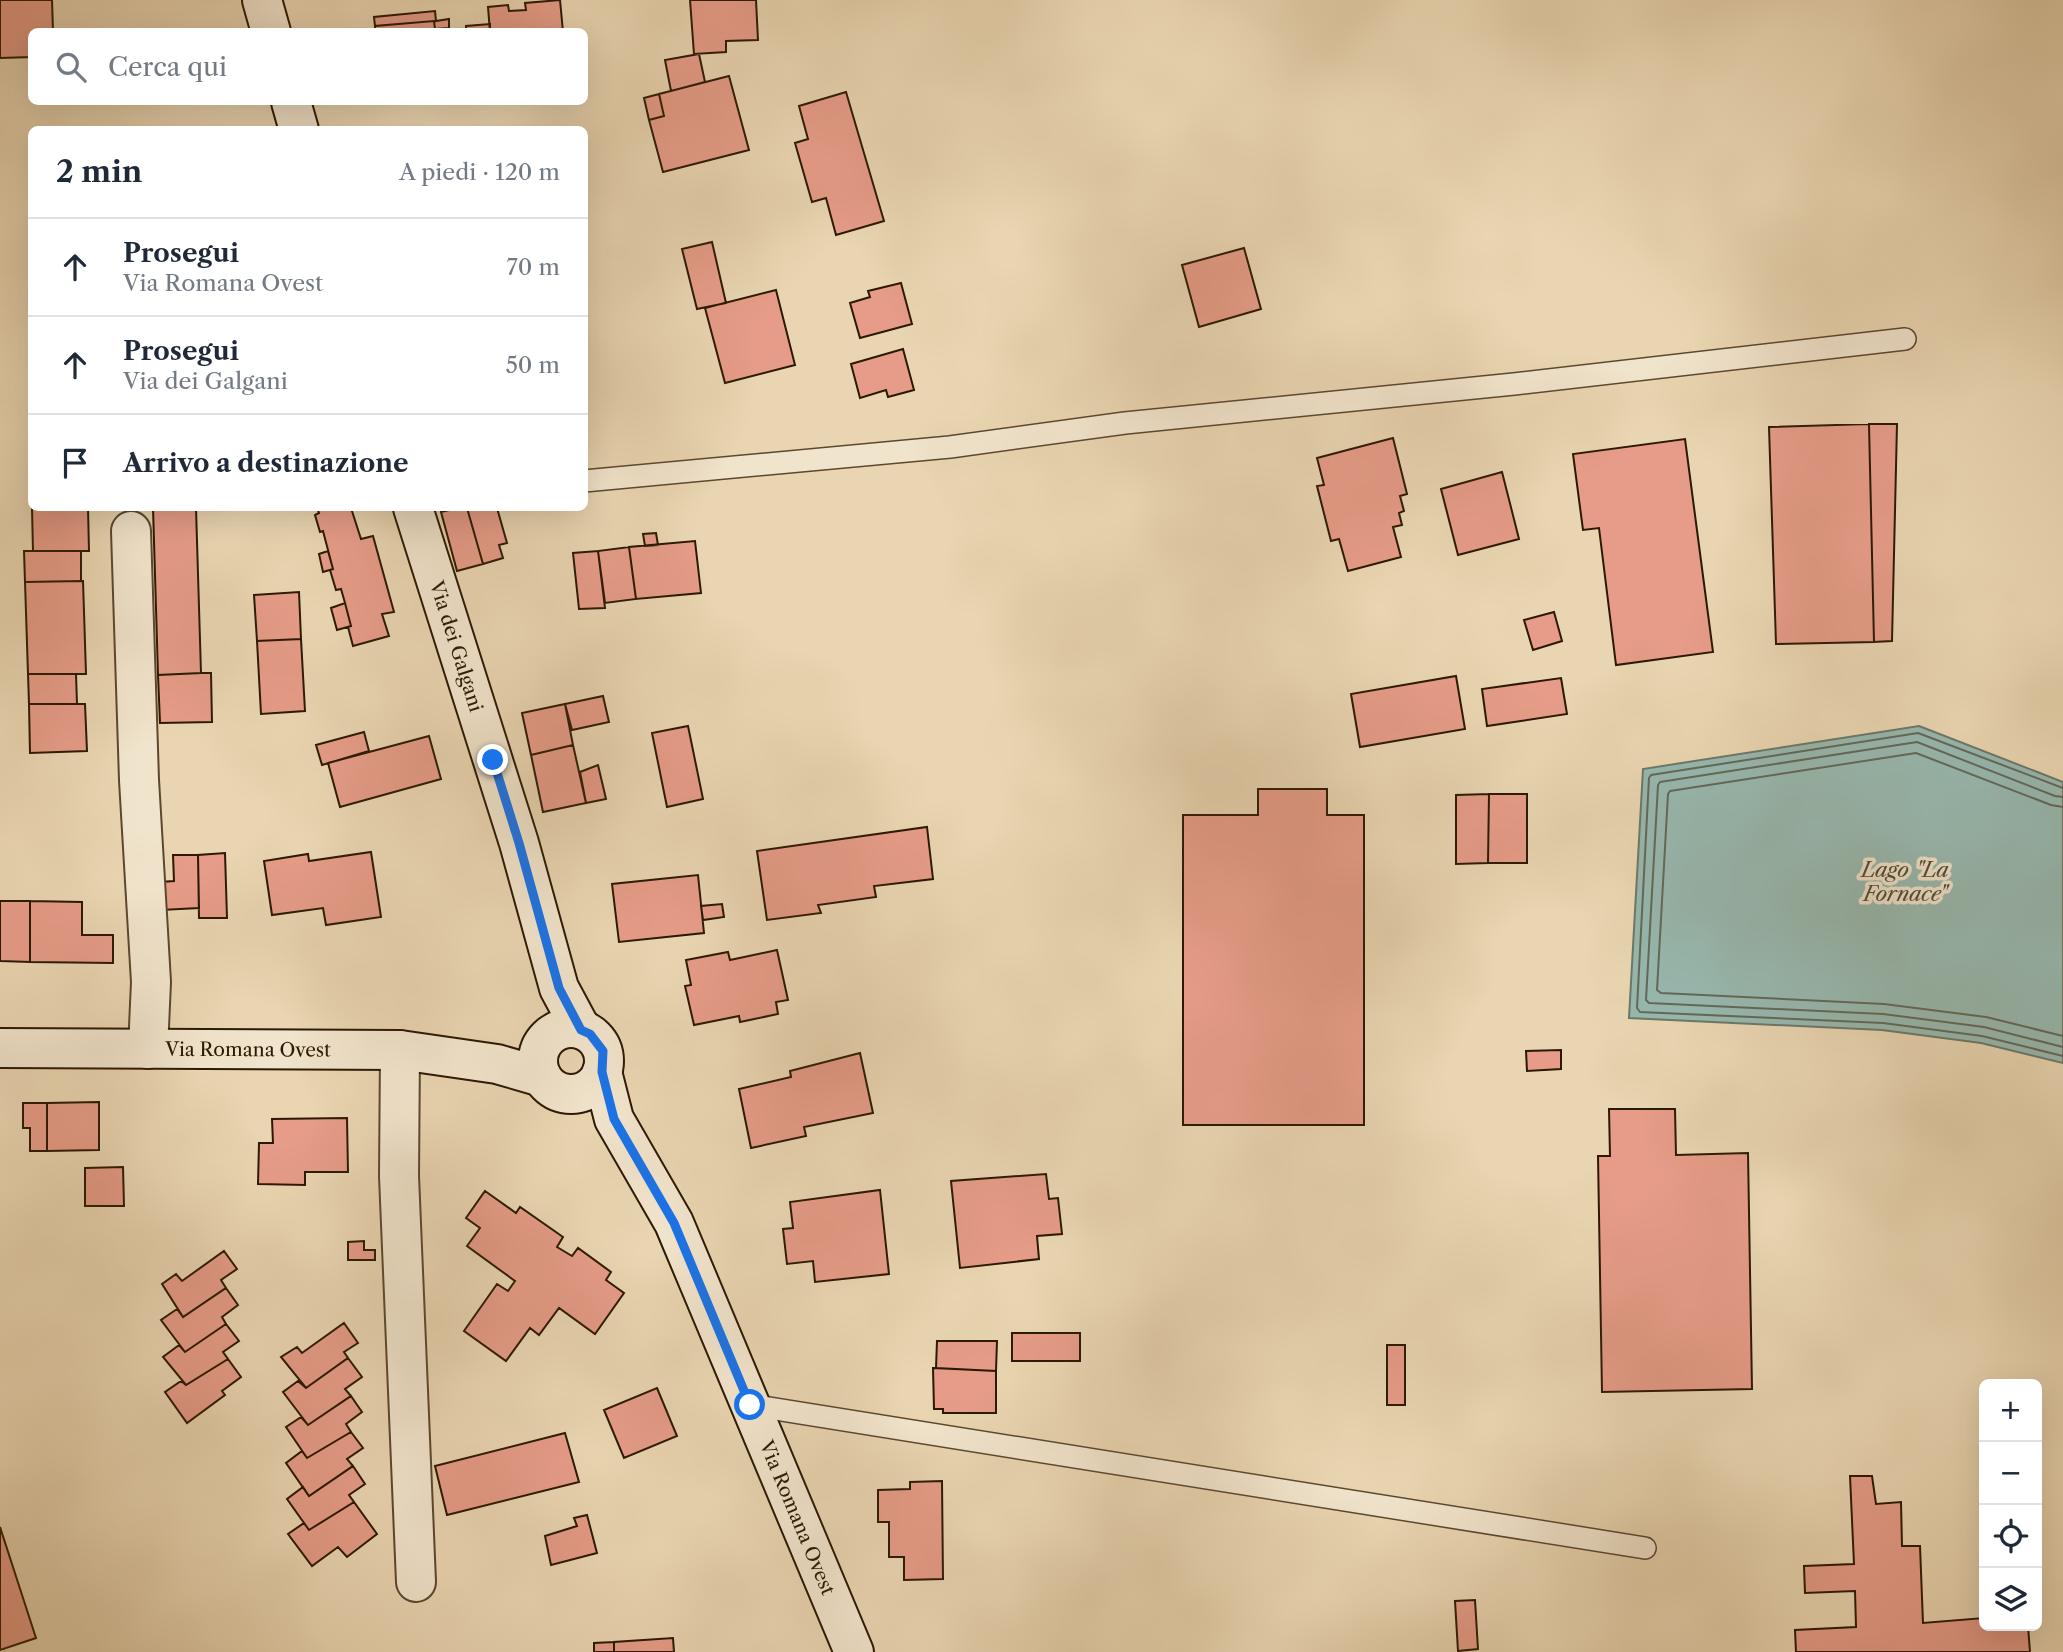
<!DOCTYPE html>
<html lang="it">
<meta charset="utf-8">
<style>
body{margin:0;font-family:"Libre Caslon Text",serif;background:#f6f6f7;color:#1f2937}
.controls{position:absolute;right:21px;bottom:21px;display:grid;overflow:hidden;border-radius:10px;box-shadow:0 7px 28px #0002}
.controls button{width:63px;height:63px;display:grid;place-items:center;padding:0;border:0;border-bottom:2px solid #e0e1e3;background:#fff;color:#1f2937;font:35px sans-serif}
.stop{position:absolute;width:21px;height:21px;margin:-16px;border:5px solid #1a73e8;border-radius:50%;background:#fff}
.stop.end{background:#1a73e8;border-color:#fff;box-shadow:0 2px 7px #0008}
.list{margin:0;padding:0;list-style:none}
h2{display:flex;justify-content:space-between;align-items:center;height:91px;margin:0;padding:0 28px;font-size:30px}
h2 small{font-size:23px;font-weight:400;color:#747a83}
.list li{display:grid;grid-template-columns:46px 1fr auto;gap:21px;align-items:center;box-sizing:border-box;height:98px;padding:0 28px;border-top:2px solid #e0e1e3}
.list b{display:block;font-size:26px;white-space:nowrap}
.list p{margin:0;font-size:23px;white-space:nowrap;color:#747a83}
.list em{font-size:23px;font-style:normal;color:#747a83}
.icon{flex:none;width:38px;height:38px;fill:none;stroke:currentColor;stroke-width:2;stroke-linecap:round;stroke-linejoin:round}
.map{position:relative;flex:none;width:2063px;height:1652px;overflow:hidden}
.search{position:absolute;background:#fff;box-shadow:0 7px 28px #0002;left:28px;top:28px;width:560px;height:77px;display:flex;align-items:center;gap:18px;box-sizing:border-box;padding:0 24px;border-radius:10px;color:#747a83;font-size:26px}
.panel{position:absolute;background:#fff;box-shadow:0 7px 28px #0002;left:28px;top:126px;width:560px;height:385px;border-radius:10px}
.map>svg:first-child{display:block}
</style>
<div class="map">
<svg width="2063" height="1652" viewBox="0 0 2063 1652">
<rect width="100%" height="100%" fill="#e9d5b1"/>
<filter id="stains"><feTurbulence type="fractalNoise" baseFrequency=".00286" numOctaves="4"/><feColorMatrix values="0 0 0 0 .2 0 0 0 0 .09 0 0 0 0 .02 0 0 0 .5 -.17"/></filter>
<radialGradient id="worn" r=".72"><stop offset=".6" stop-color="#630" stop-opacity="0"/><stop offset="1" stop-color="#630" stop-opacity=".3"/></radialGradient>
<!-- water -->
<path fill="#97b8af" stroke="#6c786a" stroke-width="2" d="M1919,726L2063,782V1063L1981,1043L1882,1030L1629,1018L1643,769Z"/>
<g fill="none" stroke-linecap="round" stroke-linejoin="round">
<!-- shore -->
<path stroke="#626859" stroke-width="2" d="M2063,788L1918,733L1651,775L1649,778L1637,1008L1640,1012L1883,1023L1982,1036L2063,1056
M2063,797L2055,796L1917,742L1660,782L1658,785L1646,1000L1649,1003L1883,1014L1984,1027L2063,1047
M2063,807L2051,805L1916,753L1670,791L1668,794L1657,990L1661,993L1884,1004L1986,1017L2063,1036"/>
</g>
<!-- building -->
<path fill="#e69c88" stroke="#2c1903" stroke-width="2" d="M0,0H52L53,32H32V57L0,58Z
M560,0L563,32H490L488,7L508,5L509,11L526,10L525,3Z
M690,0H756L758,40L726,41V52L694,54Z
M435,11L436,21L449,19V28L435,29L434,21L375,26L374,17Z
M434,21L435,29L449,28V32H375V26Z
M490,24V32H466V26Z
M699,54L705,82L671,91L665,60Z
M729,76L749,150L663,172L649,120L664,116L659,94Z
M846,92L884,221L836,235L826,198L812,202L795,143L808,139L799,106Z
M659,94L664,116L649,120L644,98Z
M712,242L726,303L697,309L682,249Z
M1244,248L1261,309L1199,327L1182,265Z
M901,283L912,324L860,338L850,303L870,297L868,291Z
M776,290L795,365L725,383L705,308Z
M903,349L914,390L888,397L886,390L860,398L851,364Z
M1869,424H1897L1892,641L1874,642Z
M1869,424L1874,642L1776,644L1769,427Z
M1393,438L1407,494L1400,496L1404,511L1399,513L1402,525L1393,527L1401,557L1348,571L1339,539L1331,541L1317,486L1324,485L1317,458Z
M1685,439L1713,652L1616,665L1599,528L1583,530L1573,454Z
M1502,472L1519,539L1458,555L1441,489Z
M32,508H88L89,551H33Z
M153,508H196L201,673L158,675Z
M317,508H351L361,539L373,536L394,612L382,614L389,636L353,646L348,627L351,626L345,603L341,589L336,590L330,570L333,569L323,531L320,532L315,515L319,513Z
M457,508H467L483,564L457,571L441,512Z
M467,508H497L507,543L499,545L503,558L483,564Z
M656,533L658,545L645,546L643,534Z
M695,541L701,593L636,599L629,547Z
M629,547L636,599L605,603L598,551Z
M24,551H81V581L25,582Z
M328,551L333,569L323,572L319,554Z
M598,551L605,608L579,609L573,553Z
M83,581L86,674H28L25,582Z
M299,592L301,639L257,641L254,595Z
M345,603L351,626L337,630L331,608Z
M1554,612L1562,641L1533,650L1524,620Z
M301,639L305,711L261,714L257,641Z
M201,673H211L212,722L160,723L158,675Z
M28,674H76L77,704H29Z
M1456,676L1465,729L1360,747L1351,694Z
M1561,678L1567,714L1487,726L1482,689Z
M603,696L609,722L572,730L565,704Z
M29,704H85L87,751L30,753Z
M565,704L573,745L531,755L522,713Z
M688,726L703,799L667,807L652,733Z
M364,732L369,751L322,765L316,745Z
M429,736L441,779L340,807L328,763Z
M573,745L586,803L543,812L531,755Z
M598,765L606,799L586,803L580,772Z
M1258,789H1327V815H1364V1125H1183V815H1258Z
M1489,794L1488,863L1456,864V795Z
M1489,794H1527V863H1488Z
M927,827L933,879L874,886L876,897L818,905L821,913L767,920L757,851Z
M371,852L381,917L326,925L323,908L272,915L264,861L308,854L309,861Z
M225,853L227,918H199L198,855Z
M173,855H198L199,908L161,910L160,882L174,881Z
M698,875L704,933L619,942L612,884Z
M0,901H30V962L0,961Z
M30,901L82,902V935H113V963L30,962Z
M722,904L724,917L703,920L701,906Z
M777,950L788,1000L776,1002L778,1014L740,1022L739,1016L694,1025L685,986L691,985L686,960L728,952L730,960Z
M1561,1050V1069L1527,1071L1526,1051Z
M860,1053L873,1113L804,1127L806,1136L751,1148L739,1089L791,1077L790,1071Z
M99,1102V1150L47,1151V1103Z
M23,1103H47V1151H30V1128H23Z
M1609,1109H1675L1676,1155L1748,1153L1752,1389L1602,1392L1598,1156H1610Z
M347,1118L348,1172H305V1185L258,1184L259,1143H273L272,1119Z
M123,1167L124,1206H85V1168Z
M1046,1174L1049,1199L1058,1198L1062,1234L1037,1236L1039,1259L960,1268L951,1181Z
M880,1190L889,1274L815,1282L813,1261L787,1264L783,1229L793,1228L790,1202Z
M485,1191L516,1213L520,1207L563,1237L557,1247L572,1256L578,1248L611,1272L606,1280L624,1293L595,1334L559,1308L539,1335L530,1328L506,1361L464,1331L497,1284L508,1291L515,1281L467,1246L480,1228L466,1218Z
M364,1241V1250H375V1260H348V1242Z
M224,1251L237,1269L221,1280L226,1288L183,1317L162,1284L176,1274L182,1281Z
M226,1288L238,1305L222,1317L226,1324L185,1352L161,1320L177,1309L183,1317Z
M344,1323L358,1343L344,1352L348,1358L306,1388L281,1357L297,1347L302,1353Z
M226,1324L239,1341L223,1352L228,1359L186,1385L163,1357L179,1345L185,1352Z
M1012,1333H1080V1361H1012Z
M937,1341H997L996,1371L936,1368Z
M1387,1345H1405V1405H1387Z
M348,1358L362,1377L345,1389L351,1396L308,1425L283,1392L298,1381L306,1388Z
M228,1359L241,1377L222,1391L225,1395L187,1423L165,1392L181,1381L186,1385Z
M933,1368L996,1371V1413H943V1409H934Z
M657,1388L677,1436L624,1458L604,1410Z
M351,1396L362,1412L346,1424L351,1432L307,1458L286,1427L301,1417L308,1425Z
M351,1432L363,1448L347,1459L353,1466L309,1496L286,1463L302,1451L307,1458Z
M565,1433L579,1482L447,1515L435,1466Z
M353,1466L365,1484L349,1495L354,1502L309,1530L287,1499L303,1487L309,1496Z
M1850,1476H1872L1876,1504L1901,1502L1902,1546H1920L1923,1623L1984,1618V1626H2028L2030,1652H1796L1795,1630L1856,1627L1855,1591L1805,1593L1804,1566L1854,1564Z
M942,1481L943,1579L904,1580V1557H889V1522H878V1490L910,1489V1482Z
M354,1502L377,1534L347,1557L338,1547L312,1566L288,1534L304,1523L309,1530Z
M587,1515L597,1553L551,1565L545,1536L577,1526L574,1518Z
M0,1527L36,1638L0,1650Z
M1475,1600L1478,1649L1458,1651L1455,1601Z
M673,1638L674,1652H614V1642Z
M614,1642V1652H594V1643Z"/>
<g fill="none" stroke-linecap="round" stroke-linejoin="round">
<defs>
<path id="lane" d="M584,481L950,447L1125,423L1514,384L1905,339
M750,1405L1645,1548"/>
<path id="street" d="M131,531L139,780L151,982L148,1049
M400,1050L399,1176L416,1582"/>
<g id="secondary">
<path d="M262,0L271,32"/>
<path d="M291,102L299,130"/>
<path id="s1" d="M413,508L519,843L559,988L581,1029"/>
<circle cx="571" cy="1061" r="33"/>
<path id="s2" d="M0,1048L400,1050L497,1064L542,1077"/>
<path id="s3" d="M602,1072L614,1119L674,1223L854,1652"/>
</g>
</defs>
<!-- lane casing -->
<use href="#lane" stroke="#5b482e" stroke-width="24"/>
<!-- street casing -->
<use href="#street" stroke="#5b482e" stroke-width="42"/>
<!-- secondary casing -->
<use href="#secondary" stroke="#2c1903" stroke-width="42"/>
<!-- lane -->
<use href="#lane" stroke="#f1e4cc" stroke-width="21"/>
<!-- street -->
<use href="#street" stroke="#f1e4cc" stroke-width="38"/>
<!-- secondary -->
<use href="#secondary" stroke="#f1e4cc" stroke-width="38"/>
</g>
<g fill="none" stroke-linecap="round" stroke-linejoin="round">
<!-- route -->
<path stroke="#1a73e8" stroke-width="9" d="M493,760L519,843L559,988L581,1030L590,1034L603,1051L602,1072L614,1119L674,1223L750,1405"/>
</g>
<g text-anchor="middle" stroke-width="7" stroke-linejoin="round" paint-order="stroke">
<!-- street labels -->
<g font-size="19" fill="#2c1903" stroke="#f1e4cc">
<text dy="7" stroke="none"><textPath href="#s1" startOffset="145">Via dei Galgani</textPath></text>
<text dy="7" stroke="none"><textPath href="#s2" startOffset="248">Via Romana Ovest</textPath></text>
<text dy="7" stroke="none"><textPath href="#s3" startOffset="488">Via Romana Ovest</textPath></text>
</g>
<!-- water labels -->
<g font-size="21" font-style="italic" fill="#4c4937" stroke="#f1e4cc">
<text x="1905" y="877">Lago "La<tspan x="1905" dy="24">Fornace"</tspan></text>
</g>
</g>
<rect width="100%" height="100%" filter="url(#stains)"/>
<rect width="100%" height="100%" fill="url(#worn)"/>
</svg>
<div class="controls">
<button>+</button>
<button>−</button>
<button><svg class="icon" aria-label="locate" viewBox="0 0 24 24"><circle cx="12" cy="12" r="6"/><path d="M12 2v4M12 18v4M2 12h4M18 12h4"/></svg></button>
<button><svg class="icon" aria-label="layers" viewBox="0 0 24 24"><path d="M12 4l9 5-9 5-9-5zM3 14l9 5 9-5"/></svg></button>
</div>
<div class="stop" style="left:750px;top:1405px"></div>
<div class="stop end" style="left:493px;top:760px"></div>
<div class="search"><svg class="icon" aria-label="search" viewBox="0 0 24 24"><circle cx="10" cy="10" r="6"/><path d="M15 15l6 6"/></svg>Cerca qui</div>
<section class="panel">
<h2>2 min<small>A piedi · 120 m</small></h2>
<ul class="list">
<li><svg class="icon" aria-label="ahead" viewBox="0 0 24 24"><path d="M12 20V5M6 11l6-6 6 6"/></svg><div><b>Prosegui</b><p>Via Romana Ovest</p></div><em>70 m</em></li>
<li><svg class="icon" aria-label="ahead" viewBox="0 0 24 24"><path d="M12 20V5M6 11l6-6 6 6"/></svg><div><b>Prosegui</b><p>Via dei Galgani</p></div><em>50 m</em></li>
<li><svg class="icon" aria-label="arrive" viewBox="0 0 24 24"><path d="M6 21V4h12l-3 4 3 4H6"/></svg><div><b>Arrivo a destinazione</b></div></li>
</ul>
</section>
</div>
